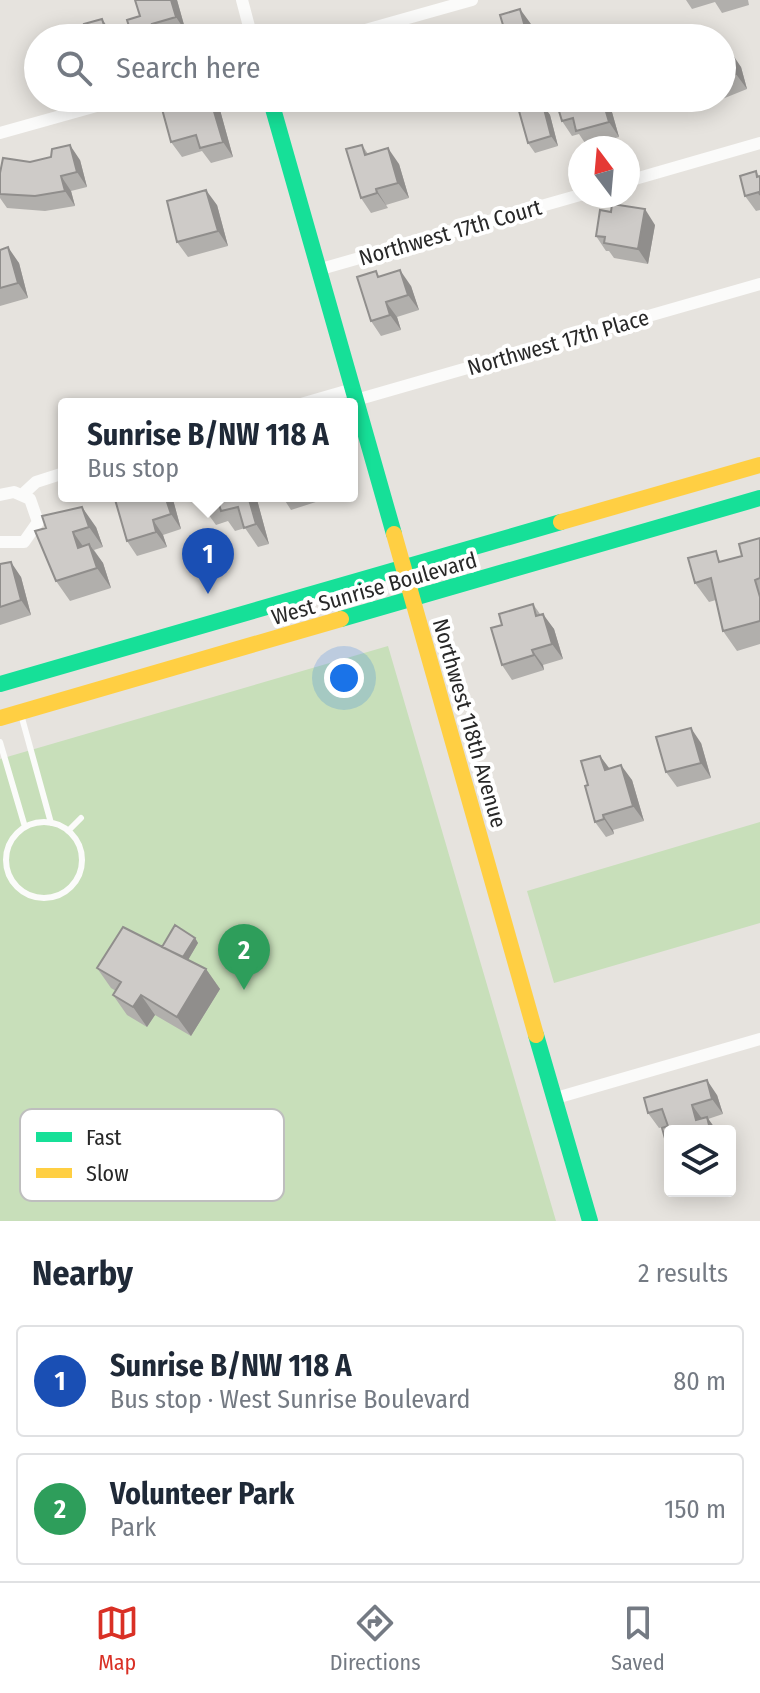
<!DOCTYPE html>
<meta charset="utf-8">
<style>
body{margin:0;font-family:"Fira Sans Condensed",sans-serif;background:#f6f6f7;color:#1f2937}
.controls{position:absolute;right:24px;bottom:24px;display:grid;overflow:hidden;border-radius:8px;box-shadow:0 4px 20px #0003}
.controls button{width:72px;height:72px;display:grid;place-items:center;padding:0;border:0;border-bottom:2px solid #e0e1e3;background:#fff;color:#1f2937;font:40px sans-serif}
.compass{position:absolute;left:568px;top:136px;width:72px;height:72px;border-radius:50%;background:#fff;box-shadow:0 4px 20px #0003;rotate:344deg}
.you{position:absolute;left:344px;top:678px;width:28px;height:28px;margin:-20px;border:6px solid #fff;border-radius:50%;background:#1a73e8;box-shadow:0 0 0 12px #1a73e833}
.badge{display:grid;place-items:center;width:52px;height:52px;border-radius:50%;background:#d93025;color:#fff;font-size:26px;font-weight:700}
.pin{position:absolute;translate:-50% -66px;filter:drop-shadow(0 2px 4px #0008)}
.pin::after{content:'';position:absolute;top:42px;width:28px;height:24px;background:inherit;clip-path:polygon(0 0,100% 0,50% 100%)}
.popup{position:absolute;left:58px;top:398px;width:300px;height:104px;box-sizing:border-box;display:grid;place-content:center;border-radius:8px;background:#fff;filter:drop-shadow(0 2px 6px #0005);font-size:26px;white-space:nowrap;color:#747a83}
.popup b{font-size:30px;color:#1f2937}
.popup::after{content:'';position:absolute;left:50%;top:100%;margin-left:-16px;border:16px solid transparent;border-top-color:#fff}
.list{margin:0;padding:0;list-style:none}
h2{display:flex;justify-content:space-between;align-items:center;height:104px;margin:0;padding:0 32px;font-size:34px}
h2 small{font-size:26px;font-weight:400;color:#747a83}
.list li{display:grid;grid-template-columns:52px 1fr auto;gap:24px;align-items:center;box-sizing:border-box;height:112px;margin:0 16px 16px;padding:0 16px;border:2px solid #e0e1e3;border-radius:8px}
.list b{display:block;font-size:30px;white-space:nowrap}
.list p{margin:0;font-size:26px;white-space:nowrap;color:#747a83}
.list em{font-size:26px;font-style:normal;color:#747a83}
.icon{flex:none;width:44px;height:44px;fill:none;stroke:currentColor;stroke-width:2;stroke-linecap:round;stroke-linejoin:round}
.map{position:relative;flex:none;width:760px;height:1221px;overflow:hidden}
.search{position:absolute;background:#fff;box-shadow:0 4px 20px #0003;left:24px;right:24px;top:24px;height:88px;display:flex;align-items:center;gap:20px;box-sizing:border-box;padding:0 28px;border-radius:44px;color:#747a83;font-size:30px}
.sheet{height:360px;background:#fff}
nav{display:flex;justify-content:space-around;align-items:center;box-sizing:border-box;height:112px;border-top:2px solid #e0e1e3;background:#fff;font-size:22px;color:#747a83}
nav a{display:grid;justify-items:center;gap:4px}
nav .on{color:#d93025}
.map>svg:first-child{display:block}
</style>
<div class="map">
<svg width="760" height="1221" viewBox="0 0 760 1221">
<rect width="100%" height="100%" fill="#e6e3de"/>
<!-- green -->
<path fill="#c8dfba" d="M388,646L556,1221H0V759Z
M760,822V923L554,983L527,891Z"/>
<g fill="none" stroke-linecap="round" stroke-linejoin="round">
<!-- lane -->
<path stroke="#fbfbfa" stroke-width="6" d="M22,718L51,823
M0,742L25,827
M6 860a38 38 0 1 1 76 0a38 38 0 1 1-76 0Z
M68,831L81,818"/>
<!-- street -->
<path stroke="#fbfbfa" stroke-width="12" d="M242,0L252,38
M337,38L472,0
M0,133L125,98
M628,181L760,143
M321,269L580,195
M356,400L760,284
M301,404L353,389
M23,494L36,482L64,473
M0,495L14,492L30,499L38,522L24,542H0
M556,1098L760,1039"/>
<!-- fast -->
<path stroke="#16e098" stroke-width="16" d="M270,98L394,534
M341,619L760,498
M0,684L561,522
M536,1035L590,1221"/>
<!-- slow -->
<path stroke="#ffcf43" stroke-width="16" d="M561,522L760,465
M394,534L536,1035
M0,718L341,619"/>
</g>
<!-- wall -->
<path fill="#b1afac" d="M177,0L186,32L166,38H133L132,36L140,16Z
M686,0H748L749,5L722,13L715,2L692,9Z
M722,55L741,67L747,89L695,110L686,98H722Z
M393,98H419L420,102L399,107Z
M608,98L619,137L587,146L579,134L572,136L562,121Z
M543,105L550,115L558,146L535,153L528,143Z
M220,110L233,157L211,163L202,151L182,157L171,142Z
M362,145L368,154L399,164L409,198L386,205L388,208L371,213L361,198Z
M80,160L87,187L71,191L75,206L45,211L7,208L0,198V173L30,162Z
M756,171L759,176H760V210L756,211L745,196Z
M217,205L228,246L188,257L177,242Z
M655,225L648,264L614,258L609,251H606L596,236Z
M0,250L19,263L28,298L0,306Z
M380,277L411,286L419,310L397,317L401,330L381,336L371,321Z
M114,496H172L181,529L163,535L167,547L137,556L127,541Z
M195,496H256L269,544L258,547L245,528L235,531L228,521L216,525Z
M282,496H321L322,500L291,510Z
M96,527L103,547L94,550L103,563L111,588L70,601L56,581L46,528Z
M760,538V644L737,651L723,631L716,600L709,602L695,583L723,561L742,556Z
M0,564L21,577L31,615L0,625Z
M533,604L540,614L554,629L563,659L543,665L544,670L512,680L502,665V625Z
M701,743L711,778L677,787L666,772Z
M600,756L610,769L632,780L644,821L613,830L614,834L606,837L595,822L588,785Z
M195,938L198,943L188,960L206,969L220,989L191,1036L155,1015L147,1027L127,1015L113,995L116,991L111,988L97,968Z
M717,1095L723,1114L708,1119L717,1131H670V1147L666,1142L667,1126L659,1128L648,1113Z"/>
<!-- shaded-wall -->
<path fill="#908e8c" d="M171,0H177L186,32L176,17Z
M520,9L531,24L535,38H528Z
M102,19L109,29L111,38H108Z
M731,52L741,67L747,89L736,74Z
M210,98L220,110L233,157L223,142Z
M602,98H608L619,137L609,122Z
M543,105L550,115L558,146L551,136Z
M70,145L80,160L87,187L77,172Z
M388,148L399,164L409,198L398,183Z
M61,176L71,191L75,206L65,191Z
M376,189L386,205L388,208L377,193Z
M206,190L217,205L228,246L218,231Z
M645,209L655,225L648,264L638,249Z
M8,247L19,263L28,298L18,283Z
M400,270L411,286L419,310L408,295Z
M386,302L397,317L401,330L390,315Z
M165,496H172L181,529L171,514Z
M248,496H256L269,544L256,524Z
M82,507L96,527L103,547L89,527Z
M153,520L163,535L167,547L156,532Z
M73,532L87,552L78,548Z
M89,544L103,563L111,588L97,568Z
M11,562L21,577L31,615L21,600Z
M543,614L554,629L563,659L552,644Z
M532,650L543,665L544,670L534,655Z
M691,728L701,743L711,778L701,763Z
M600,756L611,771L605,770Z
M621,765L632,780L644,821L633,806Z
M603,815L613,830L614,834L604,819Z
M195,938L198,943L181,972L177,967Z
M206,969L220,989L191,1036L177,1017Z
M141,995L155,1015L147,1027L133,1007Z
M707,1080L717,1095L723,1114L712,1099Z
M692,1105L703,1120H696Z
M707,1117L717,1131H712Z"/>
<!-- building -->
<path fill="#cecbc8" stroke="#908e8c" stroke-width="2" d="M135,0H171L176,17L152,24L154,29L132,36L127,20L140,16Z
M520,9L528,38H492L489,29L503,25L500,15Z
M102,19L108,38H88L84,24Z
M731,52L736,74L722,80V55Z
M199,98H210L223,142L200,148L196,135L171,142L162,109Z
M555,98H602L609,122L576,131L573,118L562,121Z
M543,105L551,136L528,143L519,111Z
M70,145L77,172L61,176L65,191L35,196L0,194V173L3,158L30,162L51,157L52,149Z
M362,145L365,155L388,148L398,183L376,189L377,193L361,198L346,149Z
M756,171L757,177L760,176V195L759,192L745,196L740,176Z
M206,190L218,231L177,242L167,201Z
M612,204L645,209L638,249L604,243L605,237L596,236L600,210L611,212Z
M8,247L18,283L0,288V250Z
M400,270L408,295L386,302L390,315L371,321L357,277L376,271L378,277Z
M114,496H165L171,514L153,520L156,532L127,541Z
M200,496H248L256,524L244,528L238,507L221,511L218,501L202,505Z
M82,507L89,527L73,532L78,548L89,544L97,568L56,581L35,531L46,528L42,516Z
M760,538V578L755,580L760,597V621L723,631L711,578L695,583L688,558L716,551L719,562L742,556L739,544Z
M11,562L21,600L0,607V564Z
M533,604L536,616L543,614L552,644L532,650L534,655L502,665L491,628L502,625L499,614Z
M691,728L701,763L666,772L656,737Z
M600,756L605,770L621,765L633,806L603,815L604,819L595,822L585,786L588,785L581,761Z
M175,925L195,938L183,957L162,947Z
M123,927L206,969L177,1017L141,995L133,1007L113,995L121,982L97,968Z
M707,1080L712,1099L692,1105L696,1120L707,1117L710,1129L703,1131H670V1140L666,1142L662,1128L668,1126L662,1109L648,1113L644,1098Z"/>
<g text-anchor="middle" stroke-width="8" stroke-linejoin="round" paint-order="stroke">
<!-- street labels -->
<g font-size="22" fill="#282828" stroke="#fff">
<text transform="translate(450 232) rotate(-16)" y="8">Northwest 17th Court</text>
<text transform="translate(558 342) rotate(-16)" y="8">Northwest 17th Place</text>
<text transform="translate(374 588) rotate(-16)" y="8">West Sunrise Boulevard</text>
<text transform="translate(470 723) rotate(74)" y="8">Northwest 118th Avenue</text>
</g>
</g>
<!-- legend -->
<rect x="20" y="1109" width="264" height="92" rx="12" fill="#fff" stroke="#bebebe" stroke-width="2"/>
<rect x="36" y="1132" width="36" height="10" fill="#16e098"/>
<rect x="36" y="1168" width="36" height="10" fill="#ffcf43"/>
<g font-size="22" fill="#282828">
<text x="86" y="1145">Fast</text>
<text x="86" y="1181">Slow</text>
</g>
</svg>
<div class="controls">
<button><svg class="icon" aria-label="layers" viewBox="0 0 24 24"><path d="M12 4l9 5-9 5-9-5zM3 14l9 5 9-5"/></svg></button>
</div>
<svg class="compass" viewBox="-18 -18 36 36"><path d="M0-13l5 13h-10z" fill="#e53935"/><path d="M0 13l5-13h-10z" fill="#747a83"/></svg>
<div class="you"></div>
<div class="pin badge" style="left:208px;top:594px;background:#1a4fb4">1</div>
<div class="popup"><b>Sunrise B/NW 118 A</b>Bus stop</div>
<div class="pin badge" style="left:244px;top:990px;background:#2e9e5b">2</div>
<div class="search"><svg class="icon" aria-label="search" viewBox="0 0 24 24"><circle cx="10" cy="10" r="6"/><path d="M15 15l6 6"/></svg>Search here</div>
</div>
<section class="sheet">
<h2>Nearby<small>2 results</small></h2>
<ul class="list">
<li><span class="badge" style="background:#1a4fb4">1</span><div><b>Sunrise B/NW 118 A</b><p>Bus stop · West Sunrise Boulevard</p></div><em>80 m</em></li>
<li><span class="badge" style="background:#2e9e5b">2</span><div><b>Volunteer Park</b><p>Park</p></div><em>150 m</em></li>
</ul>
</section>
<nav>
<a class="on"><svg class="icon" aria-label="map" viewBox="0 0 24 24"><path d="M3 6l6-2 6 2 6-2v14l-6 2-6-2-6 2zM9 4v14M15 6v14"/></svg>Map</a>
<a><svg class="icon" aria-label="directions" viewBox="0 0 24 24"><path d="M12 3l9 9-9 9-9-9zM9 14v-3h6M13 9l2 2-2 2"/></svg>Directions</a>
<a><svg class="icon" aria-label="saved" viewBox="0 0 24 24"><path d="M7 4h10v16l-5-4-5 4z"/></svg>Saved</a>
</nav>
